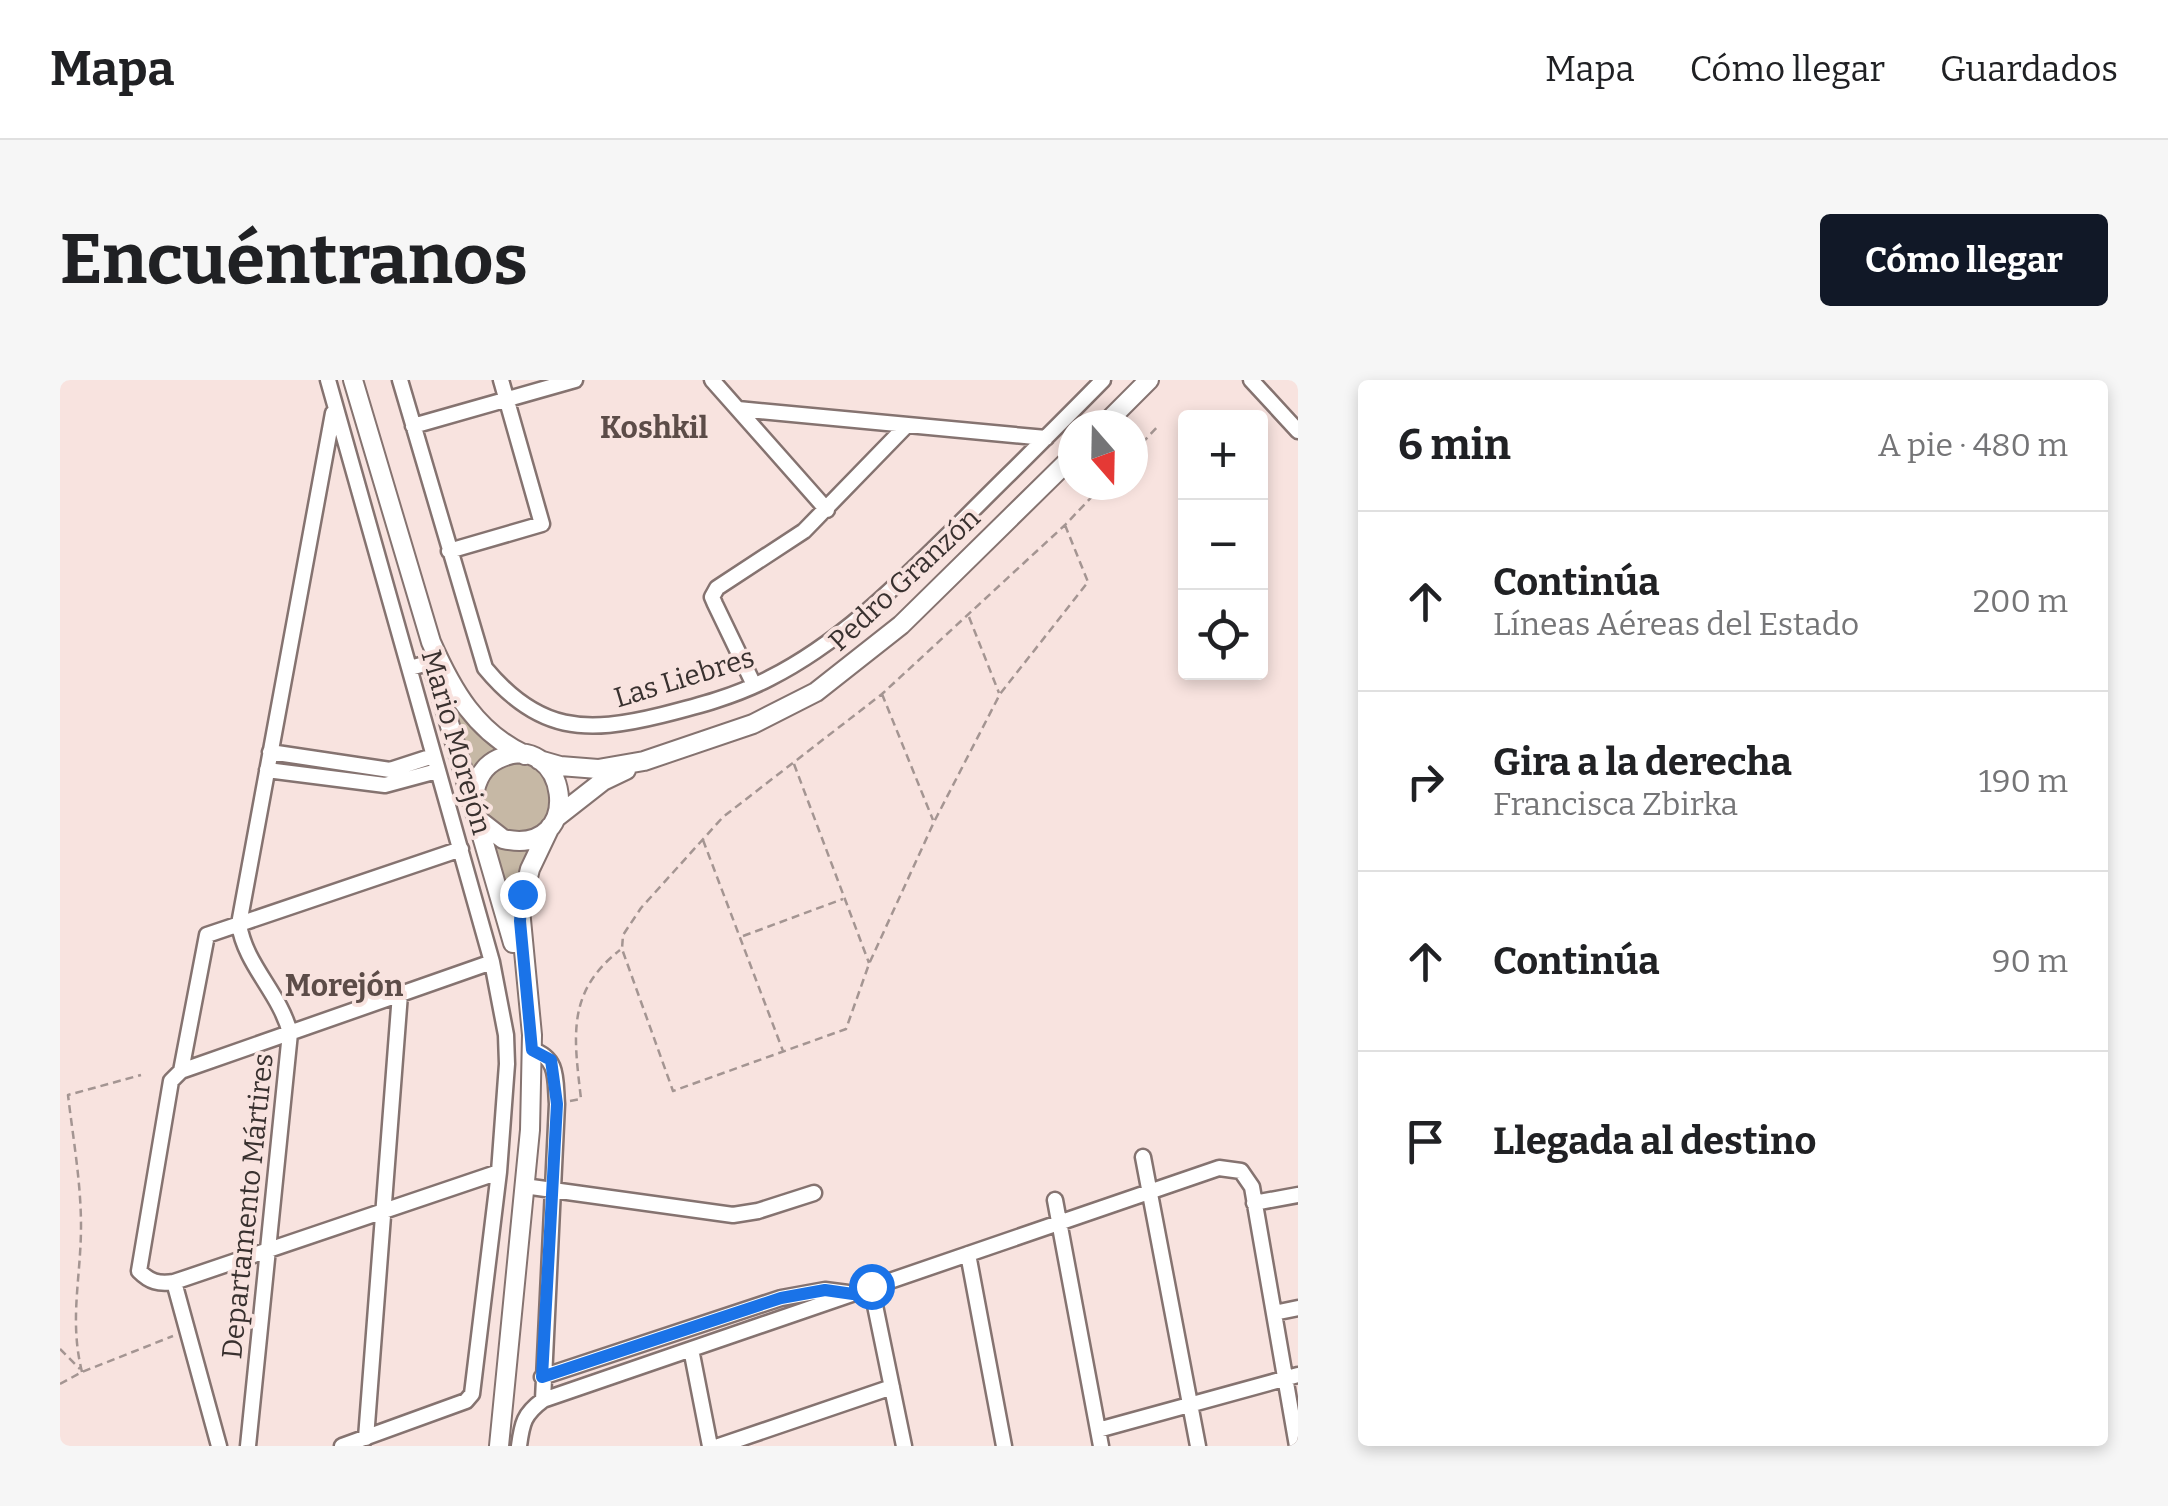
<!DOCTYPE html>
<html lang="es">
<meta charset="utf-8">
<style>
body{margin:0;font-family:Bitter,serif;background:#f6f6f6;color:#202124}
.controls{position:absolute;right:30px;top:30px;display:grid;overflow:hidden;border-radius:10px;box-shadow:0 5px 15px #0003}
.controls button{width:90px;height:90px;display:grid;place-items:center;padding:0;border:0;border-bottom:2px solid #e0e0e0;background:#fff;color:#202124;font:50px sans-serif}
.compass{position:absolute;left:998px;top:30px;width:90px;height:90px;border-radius:50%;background:#fff;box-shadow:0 5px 15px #0003;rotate:160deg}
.stop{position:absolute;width:30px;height:30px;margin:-22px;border:8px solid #1a73e8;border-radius:50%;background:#fff}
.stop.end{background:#1a73e8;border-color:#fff;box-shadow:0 2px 10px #0008}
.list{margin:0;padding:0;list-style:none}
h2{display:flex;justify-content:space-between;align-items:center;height:130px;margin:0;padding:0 40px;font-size:42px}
h2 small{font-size:32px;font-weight:400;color:#757577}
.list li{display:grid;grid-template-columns:65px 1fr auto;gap:30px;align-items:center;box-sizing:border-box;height:180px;padding:0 40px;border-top:2px solid #e0e0e0}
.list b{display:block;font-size:38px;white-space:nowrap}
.list p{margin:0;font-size:32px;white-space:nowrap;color:#757577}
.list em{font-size:32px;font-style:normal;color:#757577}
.icon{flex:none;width:55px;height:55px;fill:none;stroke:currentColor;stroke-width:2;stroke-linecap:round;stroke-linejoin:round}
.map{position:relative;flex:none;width:1238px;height:1066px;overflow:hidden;border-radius:10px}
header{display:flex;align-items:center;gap:60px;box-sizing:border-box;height:140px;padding:0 50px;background:#fff;border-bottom:2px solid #e0e0e0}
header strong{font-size:48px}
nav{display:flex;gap:55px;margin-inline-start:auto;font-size:35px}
.intro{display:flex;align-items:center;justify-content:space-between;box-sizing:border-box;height:240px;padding:0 60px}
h1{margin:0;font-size:70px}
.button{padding:25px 45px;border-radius:10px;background:#111827;color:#fff;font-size:35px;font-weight:700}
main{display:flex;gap:60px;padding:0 60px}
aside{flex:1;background:#fff;border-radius:10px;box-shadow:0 5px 15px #0003}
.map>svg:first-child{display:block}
</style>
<header>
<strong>Mapa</strong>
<nav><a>Mapa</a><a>Cómo llegar</a><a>Guardados</a></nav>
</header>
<div class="intro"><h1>Encuéntranos</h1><a class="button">Cómo llegar</a></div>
<main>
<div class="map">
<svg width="1238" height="1066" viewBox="0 0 1238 1066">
<rect width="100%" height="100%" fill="#f8e3df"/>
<!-- green -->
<path fill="#c6b8a5" d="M392,314L446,371L414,396Z
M462,383L485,393L494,429L474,452H444C412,425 415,384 462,383Z
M433,461L471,465L455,534Z"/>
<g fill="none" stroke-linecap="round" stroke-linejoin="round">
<defs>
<path id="minor" d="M268,0L432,582L446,655L447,684L439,792L412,1014L406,1021L282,1066
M340,0L425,288C478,352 525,354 602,335C638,326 676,316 710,298C783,261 840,202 898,145C946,97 995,49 1043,0
M652,0L767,130
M1191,0L1238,51
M678,29L986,58
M353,46L515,0
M389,171L482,144L441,0
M350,288L379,280
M694,305L655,224L652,217L657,208L744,151L847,45
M210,372L330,390L373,376
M207,390L325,405L377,391
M401,469L147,555L121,691L111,701L79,891C90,902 98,904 114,902L439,792
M472,670C499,678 495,700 497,724L483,1020
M121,691L432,582
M1083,777L1138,1066
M464,806L673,835L698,831L754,813
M995,820L1041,1066
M1194,823L1238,815
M908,874L944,1066
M114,902L159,1066
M811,906L844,1066
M1214,933L1238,928
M631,969L650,1066
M482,997L721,918L765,910L788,913
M1038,1050L1238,995
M306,1058L340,614
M188,1066L230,653C220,613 185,585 179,544L273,33
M459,1066C462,1043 464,1034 483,1020L1159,788L1181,791L1192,807L1237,1066
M659,1066L832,1007"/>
<path id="major" d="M293,0L371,262C392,310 416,352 465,375
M1044,45L1089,0
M374,291L453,563
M479,380L500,386L538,389L584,381L693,344L756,312L841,245L1013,76
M414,416C416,400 423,386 438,379C507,345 529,478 443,459L420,441
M497,437L543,401L566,390
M439,1066L470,750L472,655L460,529L470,489L490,447"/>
</defs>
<!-- minor casing -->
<use href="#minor" stroke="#857370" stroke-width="19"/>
<!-- major casing -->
<use href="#major" stroke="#857370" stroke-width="22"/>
<!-- path -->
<path stroke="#a49592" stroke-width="2.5" stroke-dasharray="8 5" stroke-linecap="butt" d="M1073,73L1099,45
M1005,145L1028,202L940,314L874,442L809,584L786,649L613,711L562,569L563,555L581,528L663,437L822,314L1005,145L1043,105
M909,237L939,313
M822,314L873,440
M734,384L809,583
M643,460L723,671
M683,556L783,519
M510,721L521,719C514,657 506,612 560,570
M0,969L20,989
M22,992C9,940 21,898 21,846C21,802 13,758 8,715L81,695
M0,1004L22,992L113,956"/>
<!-- minor -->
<use href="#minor" stroke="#fff" stroke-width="14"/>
<!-- major -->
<use href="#major" stroke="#fff" stroke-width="18"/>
</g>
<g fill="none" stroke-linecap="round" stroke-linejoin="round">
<!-- route -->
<path stroke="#1a73e8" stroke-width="12" d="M462,514L460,541L472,670L491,680L497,724L482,997L721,918L765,910L793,914L811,906"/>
</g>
<g text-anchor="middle" stroke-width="8" stroke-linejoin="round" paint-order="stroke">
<!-- street labels -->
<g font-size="28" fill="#39312f" stroke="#f8e3df">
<text transform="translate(844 199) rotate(-43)" y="10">Pedro Granzón</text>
<text transform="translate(624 297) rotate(-17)" y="10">Las Liebres</text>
<text transform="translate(397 362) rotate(74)" y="10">Mario Morejón</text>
<text transform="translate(187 826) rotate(-84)" y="10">Departamento Mártires</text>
</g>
<!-- neighbourhood labels -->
<g font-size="30" font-weight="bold" fill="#5c4c48" stroke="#f8e3df">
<text x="594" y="58">Koshkil</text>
<text x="284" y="616">Morejón</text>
</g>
</g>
</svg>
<div class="controls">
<button>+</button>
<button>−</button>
<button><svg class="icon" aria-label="locate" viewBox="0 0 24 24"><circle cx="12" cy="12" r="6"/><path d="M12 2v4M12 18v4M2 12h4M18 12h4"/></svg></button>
</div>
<svg class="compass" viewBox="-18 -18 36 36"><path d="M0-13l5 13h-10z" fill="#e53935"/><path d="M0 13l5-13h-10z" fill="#757577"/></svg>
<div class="stop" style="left:811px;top:906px"></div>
<div class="stop end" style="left:462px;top:514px"></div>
</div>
<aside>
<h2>6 min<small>A pie · 480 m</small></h2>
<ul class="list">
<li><svg class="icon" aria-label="ahead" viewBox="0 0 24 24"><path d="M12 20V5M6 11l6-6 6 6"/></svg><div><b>Continúa</b><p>Líneas Aéreas del Estado</p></div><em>200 m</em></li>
<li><svg class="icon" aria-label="right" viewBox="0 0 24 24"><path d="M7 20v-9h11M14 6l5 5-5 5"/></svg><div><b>Gira a la derecha</b><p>Francisca Zbirka</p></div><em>190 m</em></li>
<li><svg class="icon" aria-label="ahead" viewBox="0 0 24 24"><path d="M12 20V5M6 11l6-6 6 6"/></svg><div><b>Continúa</b></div><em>90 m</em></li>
<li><svg class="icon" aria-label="arrive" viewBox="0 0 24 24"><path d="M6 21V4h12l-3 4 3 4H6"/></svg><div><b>Llegada al destino</b></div></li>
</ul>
</aside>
</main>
